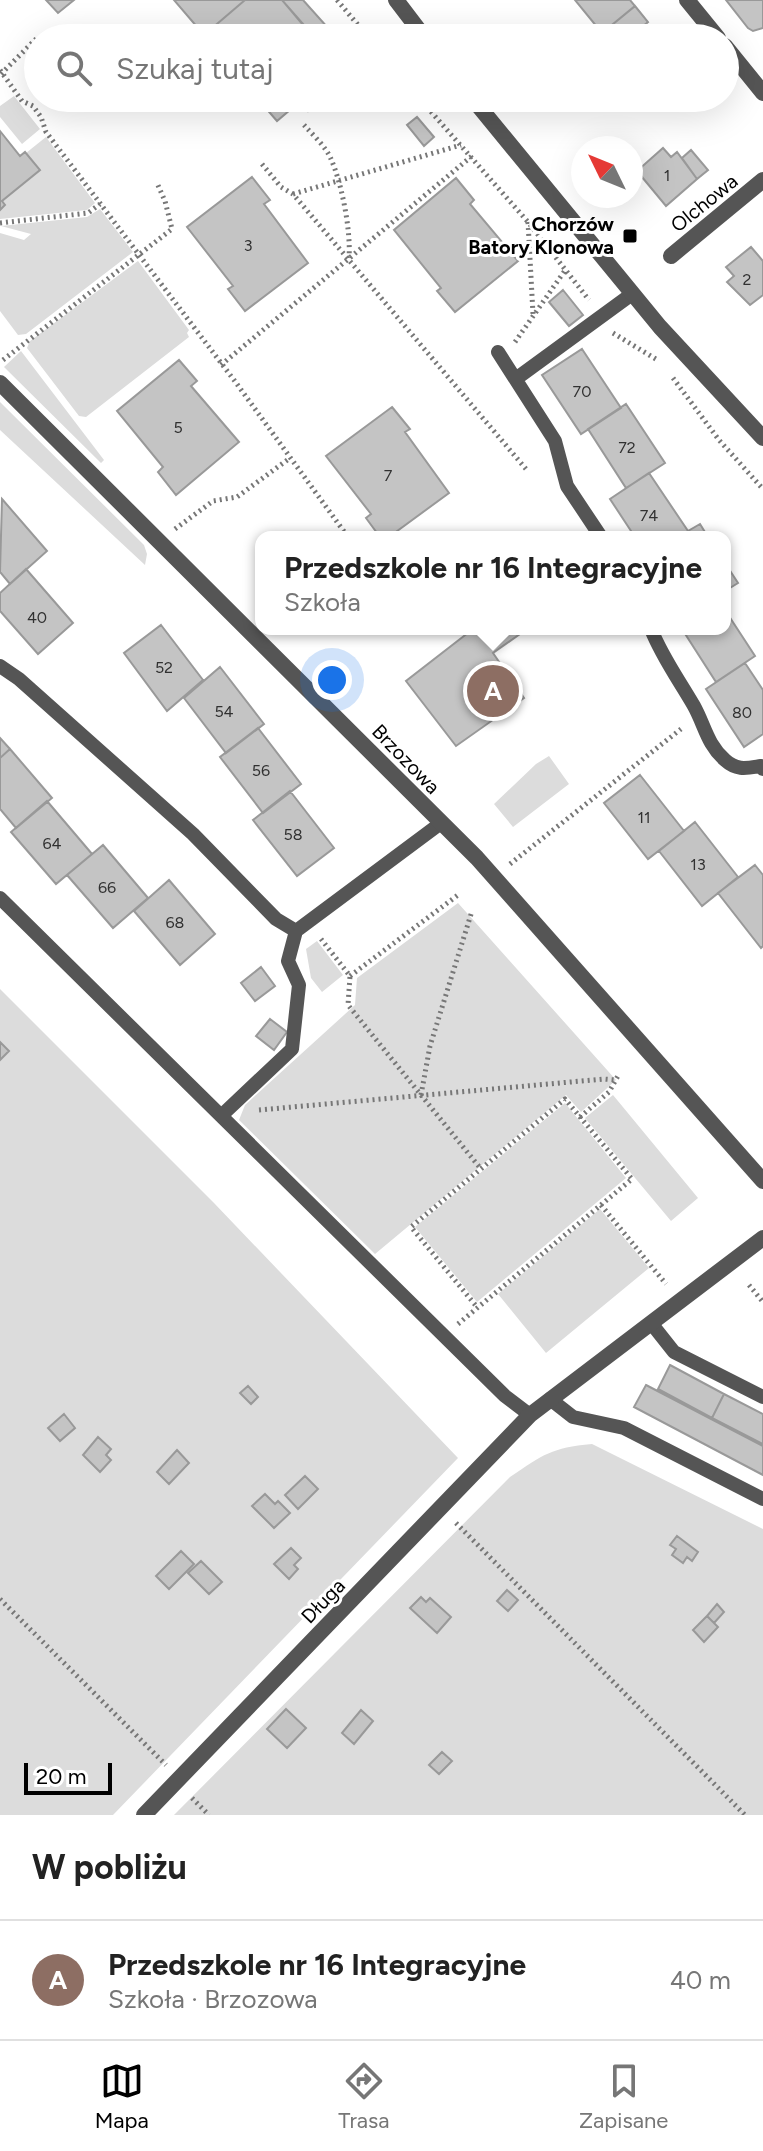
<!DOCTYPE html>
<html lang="pl">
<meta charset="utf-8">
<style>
body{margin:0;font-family:Figtree,sans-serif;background:#f2f2f2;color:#222}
.compass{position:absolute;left:571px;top:136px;width:72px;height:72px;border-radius:50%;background:#fff;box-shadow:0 8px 32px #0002;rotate:313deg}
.scale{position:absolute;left:24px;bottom:20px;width:88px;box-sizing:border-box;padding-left:8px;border:4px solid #000;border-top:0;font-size:22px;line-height:28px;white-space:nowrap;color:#000;-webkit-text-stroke:6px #fff;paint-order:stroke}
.you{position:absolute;left:332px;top:680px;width:28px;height:28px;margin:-20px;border:6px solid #fff;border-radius:50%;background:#1a73e8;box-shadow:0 0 0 12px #1a73e833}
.badge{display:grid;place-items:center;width:52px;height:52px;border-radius:50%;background:#000;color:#fff;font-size:26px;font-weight:700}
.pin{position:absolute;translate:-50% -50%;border:4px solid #fff;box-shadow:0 2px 8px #0006}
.popup{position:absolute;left:255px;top:531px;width:476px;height:104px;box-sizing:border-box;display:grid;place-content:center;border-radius:16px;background:#fff;filter:drop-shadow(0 2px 6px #0005);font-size:26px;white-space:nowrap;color:#767676}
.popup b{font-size:30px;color:#222}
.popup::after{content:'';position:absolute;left:50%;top:100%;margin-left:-16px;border:16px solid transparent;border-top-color:#fff}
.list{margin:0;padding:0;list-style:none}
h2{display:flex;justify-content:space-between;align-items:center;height:104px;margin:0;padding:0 32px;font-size:34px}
h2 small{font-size:26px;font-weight:400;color:#767676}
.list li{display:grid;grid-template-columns:52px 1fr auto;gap:24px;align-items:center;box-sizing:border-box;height:120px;padding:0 32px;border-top:2px solid #e0e0e0}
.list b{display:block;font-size:30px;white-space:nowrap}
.list p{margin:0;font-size:26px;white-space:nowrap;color:#767676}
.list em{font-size:26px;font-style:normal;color:#767676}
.icon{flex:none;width:44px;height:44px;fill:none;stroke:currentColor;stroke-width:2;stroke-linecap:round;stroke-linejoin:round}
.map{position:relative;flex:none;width:763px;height:1815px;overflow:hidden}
.search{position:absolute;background:#fff;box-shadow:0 8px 32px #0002;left:24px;right:24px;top:24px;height:88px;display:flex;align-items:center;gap:20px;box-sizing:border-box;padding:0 28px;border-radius:44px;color:#767676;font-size:30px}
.sheet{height:224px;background:#fff}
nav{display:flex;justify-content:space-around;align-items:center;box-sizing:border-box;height:112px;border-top:2px solid #e0e0e0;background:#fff;font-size:22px;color:#767676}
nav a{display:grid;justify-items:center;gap:4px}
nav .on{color:#000}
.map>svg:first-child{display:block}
</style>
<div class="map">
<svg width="763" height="1815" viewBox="0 0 763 1815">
<rect width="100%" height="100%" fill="#fff"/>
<!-- green -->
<path fill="#dcdcdc" d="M14,96L40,129L22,144L0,117V106Z
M46,137L95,203L87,210L0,219V210L5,205L2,201L39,171L26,153Z
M100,209L133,252L26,334L18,335L0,311V233L24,240L31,234L1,226L87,217Z
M138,261L189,330L187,333L189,337L86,417L79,416L27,348L30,341Z
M21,351L104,460L101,463L4,367Z
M0,402L144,545L147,554L145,565L0,430Z
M549,756L569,784L513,827L494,804L536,764Z
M458,903L616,1080L581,1112L566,1095L375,1254L239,1120L245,1105L355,1005L357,978Z
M317,941L343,975L322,992L311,978L306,949Z
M0,989L214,1203L458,1458L113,1815H0Z
M613,1095L698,1198L671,1221L585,1118Z
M565,1103L626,1178L477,1302L415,1227Z
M600,1209L649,1268L546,1353L498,1294Z
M592,1444L763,1529V1815H174L510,1477C544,1454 551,1448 592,1444Z"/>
<!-- building -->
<path fill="#c4c4c4" stroke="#999" stroke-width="2" d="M46,0H74L58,13Z
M174,0H245L204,35Z
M245,0H282L303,24L287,38H207L204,35Z
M282,0H303L337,38H314Z
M575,0H630L635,6L602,33Z
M726,0H763V28L753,31L748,28Z
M635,6L648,22L629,38H596Z
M303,24L314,38H287Z
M257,98H304L277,121Z
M304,98H323L308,111L300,102Z
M417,117L434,137L424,146L407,125Z
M0,131L20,156L25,152L40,170L2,201L5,205L0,210Z
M663,148L671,157L677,152L697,179L666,206L637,171Z
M691,150L708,170L697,179L682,158Z
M252,177L270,200L264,204L308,263L245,311L228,289L233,286L187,227Z
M456,178L474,200L470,204L518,261L455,312L437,291L441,288L394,230Z
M751,247L763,261V295L750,305L727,282L734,276L726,267Z
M563,290L583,315L569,326L549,302Z
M582,349L621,408L581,434L542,375Z
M179,360L197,381L191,386L239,442L176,495L158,472L163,467L117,411Z
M626,404L665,463L626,488L588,429Z
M392,407L410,429L405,432L449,493L389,537H380L366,518L371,514L326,456Z
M649,473L688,531L679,537H635L610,499Z
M2,499L47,551L10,584L0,572Z
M700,524L708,537H679L688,531Z
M725,563L738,583L725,591Z
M26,569L73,623L38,654L0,611V593Z
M725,610L755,656L716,682L682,629H725Z
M161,625L203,680L167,711L124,653Z
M473,629H527L493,653L524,698L456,746L406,681Z
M745,663L763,690V734L744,747L706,689Z
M220,667L264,724L226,753L184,698Z
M258,728L301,784L263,813L220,757Z
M0,738L10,749L0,758Z
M10,749L52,798L16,828L0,809V758Z
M640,775L684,831L648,859L604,803Z
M290,791L334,848L297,876L253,820Z
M47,801L92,854L56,884L11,832Z
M695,822L738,877L702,906L659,851Z
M103,845L148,898L113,928L67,875Z
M755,865L763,875V946L761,948L718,893Z
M169,880L215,934L180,965L134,911Z
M261,967L275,986L255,1001L241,983Z
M270,1019L287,1032L274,1050L256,1036Z
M0,1042L9,1051L0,1060Z
M670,1365L724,1394L712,1418L658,1389Z
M646,1385L763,1446V1475L634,1407Z
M248,1386L258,1397L251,1404L240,1393Z
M724,1394L763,1414V1444L712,1418Z
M64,1414L75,1428L60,1441L48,1428Z
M98,1437L111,1449L106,1455L111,1460L100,1472L83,1455Z
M177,1450L189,1463L169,1484L157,1472Z
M305,1476L318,1489L298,1509L285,1495Z
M265,1494L275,1504L278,1501L290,1513L274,1528L252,1506Z
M677,1536L698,1552L692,1561L687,1557L683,1563L672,1555L676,1549L670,1545Z
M291,1548L301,1558L294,1565L298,1569L289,1579L274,1564Z
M181,1551L194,1564L169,1589L156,1576Z
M201,1561L222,1582L209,1594L188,1573Z
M507,1590L518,1600L508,1611L497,1601Z
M421,1597L426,1602L430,1598L451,1617L437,1633L410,1608Z
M717,1604L724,1612L714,1623L707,1616Z
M707,1616L718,1627L704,1642L693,1630Z
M286,1709L306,1728L287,1748L267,1729Z
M361,1710L373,1721L354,1744L342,1733Z
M442,1752L452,1761L439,1774L429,1765Z"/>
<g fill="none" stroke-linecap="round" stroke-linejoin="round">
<!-- path -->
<path stroke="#777" stroke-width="5" stroke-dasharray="2 4" stroke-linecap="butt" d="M337,0L369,38
M0,70L22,101L33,106L41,117L46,132L234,380L348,537
M1,74L37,38
M419,98L528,222L589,300
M304,125C313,135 326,147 331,159C342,184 351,231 349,258
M262,164L281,187L293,194L526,469
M293,194L461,145
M528,222L533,314
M0,223L88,213L100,204
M613,333L659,361
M515,342L566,269
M3,360L172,229L165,201L157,183
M221,365L472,156
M673,378L719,440L763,489
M175,529L213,501L237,497L290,458
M510,864L681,729
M321,939L350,976L348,1005L481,1169
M350,976L458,895
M421,1095L430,1046L472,911
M259,1110L604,1079L616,1080
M580,1117L609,1092L619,1074
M601,1205L666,1284
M749,1285L763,1302
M458,1324L632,1179L565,1099L411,1227L477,1307
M456,1523L745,1815
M0,1599L166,1765
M192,1798L209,1815"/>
<!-- service -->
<path stroke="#555" stroke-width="14" d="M498,352L555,441L567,486L601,537
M517,378L632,294
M651,629C662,657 679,680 694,706C705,726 707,744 725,760C737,771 747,768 761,766L763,769
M0,666L19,679L193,834L276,919L296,931L441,823
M0,898L505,1396L530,1415
M221,1116L292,1049L299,985L288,961L296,931
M651,1323L674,1352L763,1397
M550,1399L573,1417L624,1428L763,1499"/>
<!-- minor -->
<path stroke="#555" stroke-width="16" d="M687,0L718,38
M725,46L763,93
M671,256L763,180
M0,383L477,858L763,1181
M144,1815L530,1415L763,1238"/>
<!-- tertiary -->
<path stroke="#555" stroke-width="16" d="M396,0L425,38
M472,98L660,327L763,438"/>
</g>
<!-- markers -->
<rect fill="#000" stroke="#fff" stroke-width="3" x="622" y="228" width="16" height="16" rx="4"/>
<g text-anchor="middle" stroke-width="6" stroke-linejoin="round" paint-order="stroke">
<!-- number labels -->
<g font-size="16" fill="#313131">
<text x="667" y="181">1</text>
<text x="248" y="251">3</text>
<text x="747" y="285">2</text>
<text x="582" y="397">70</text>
<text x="178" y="433">5</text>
<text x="627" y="453">72</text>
<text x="388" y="481">7</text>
<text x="649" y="521">74</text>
<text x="37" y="623">40</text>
<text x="164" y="673">52</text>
<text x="224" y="717">54</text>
<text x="742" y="718">80</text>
<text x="261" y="776">56</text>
<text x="644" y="823">11</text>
<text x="293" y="840">58</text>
<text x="52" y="849">64</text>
<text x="698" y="870">13</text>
<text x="107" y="893">66</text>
<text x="175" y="928">68</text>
</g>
<!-- street labels -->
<g font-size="20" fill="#000" stroke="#fff">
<text transform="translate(704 203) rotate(-39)" y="7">Olchowa</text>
<text transform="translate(406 759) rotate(46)" y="7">Brzozowa</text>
<text transform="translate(323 1601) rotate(-46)" y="7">Długa</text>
</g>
<!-- poi labels -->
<g font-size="20" font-weight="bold" fill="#000" stroke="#fff" text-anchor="end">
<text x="614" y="231">Chorzów<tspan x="614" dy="23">Batory Klonowa</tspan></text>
</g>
</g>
</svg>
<svg class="compass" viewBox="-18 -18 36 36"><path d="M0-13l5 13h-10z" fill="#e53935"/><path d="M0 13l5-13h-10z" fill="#767676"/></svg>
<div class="scale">20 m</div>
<div class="you"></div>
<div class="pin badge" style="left:493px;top:691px;background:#8d6e63">A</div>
<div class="popup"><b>Przedszkole nr 16 Integracyjne</b>Szkoła</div>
<div class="search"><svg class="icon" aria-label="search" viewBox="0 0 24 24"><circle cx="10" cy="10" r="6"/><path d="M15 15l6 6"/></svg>Szukaj tutaj</div>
</div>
<section class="sheet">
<h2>W pobliżu<small></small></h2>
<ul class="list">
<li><span class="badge" style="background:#8d6e63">A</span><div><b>Przedszkole nr 16 Integracyjne</b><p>Szkoła · Brzozowa</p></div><em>40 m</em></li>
</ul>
</section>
<nav>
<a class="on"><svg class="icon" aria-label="map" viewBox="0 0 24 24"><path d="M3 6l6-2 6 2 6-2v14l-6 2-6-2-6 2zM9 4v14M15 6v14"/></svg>Mapa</a>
<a><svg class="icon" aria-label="directions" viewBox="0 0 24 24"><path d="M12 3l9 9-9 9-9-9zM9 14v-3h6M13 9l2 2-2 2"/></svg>Trasa</a>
<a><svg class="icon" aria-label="saved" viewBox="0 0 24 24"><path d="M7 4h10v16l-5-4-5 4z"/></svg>Zapisane</a>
</nav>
